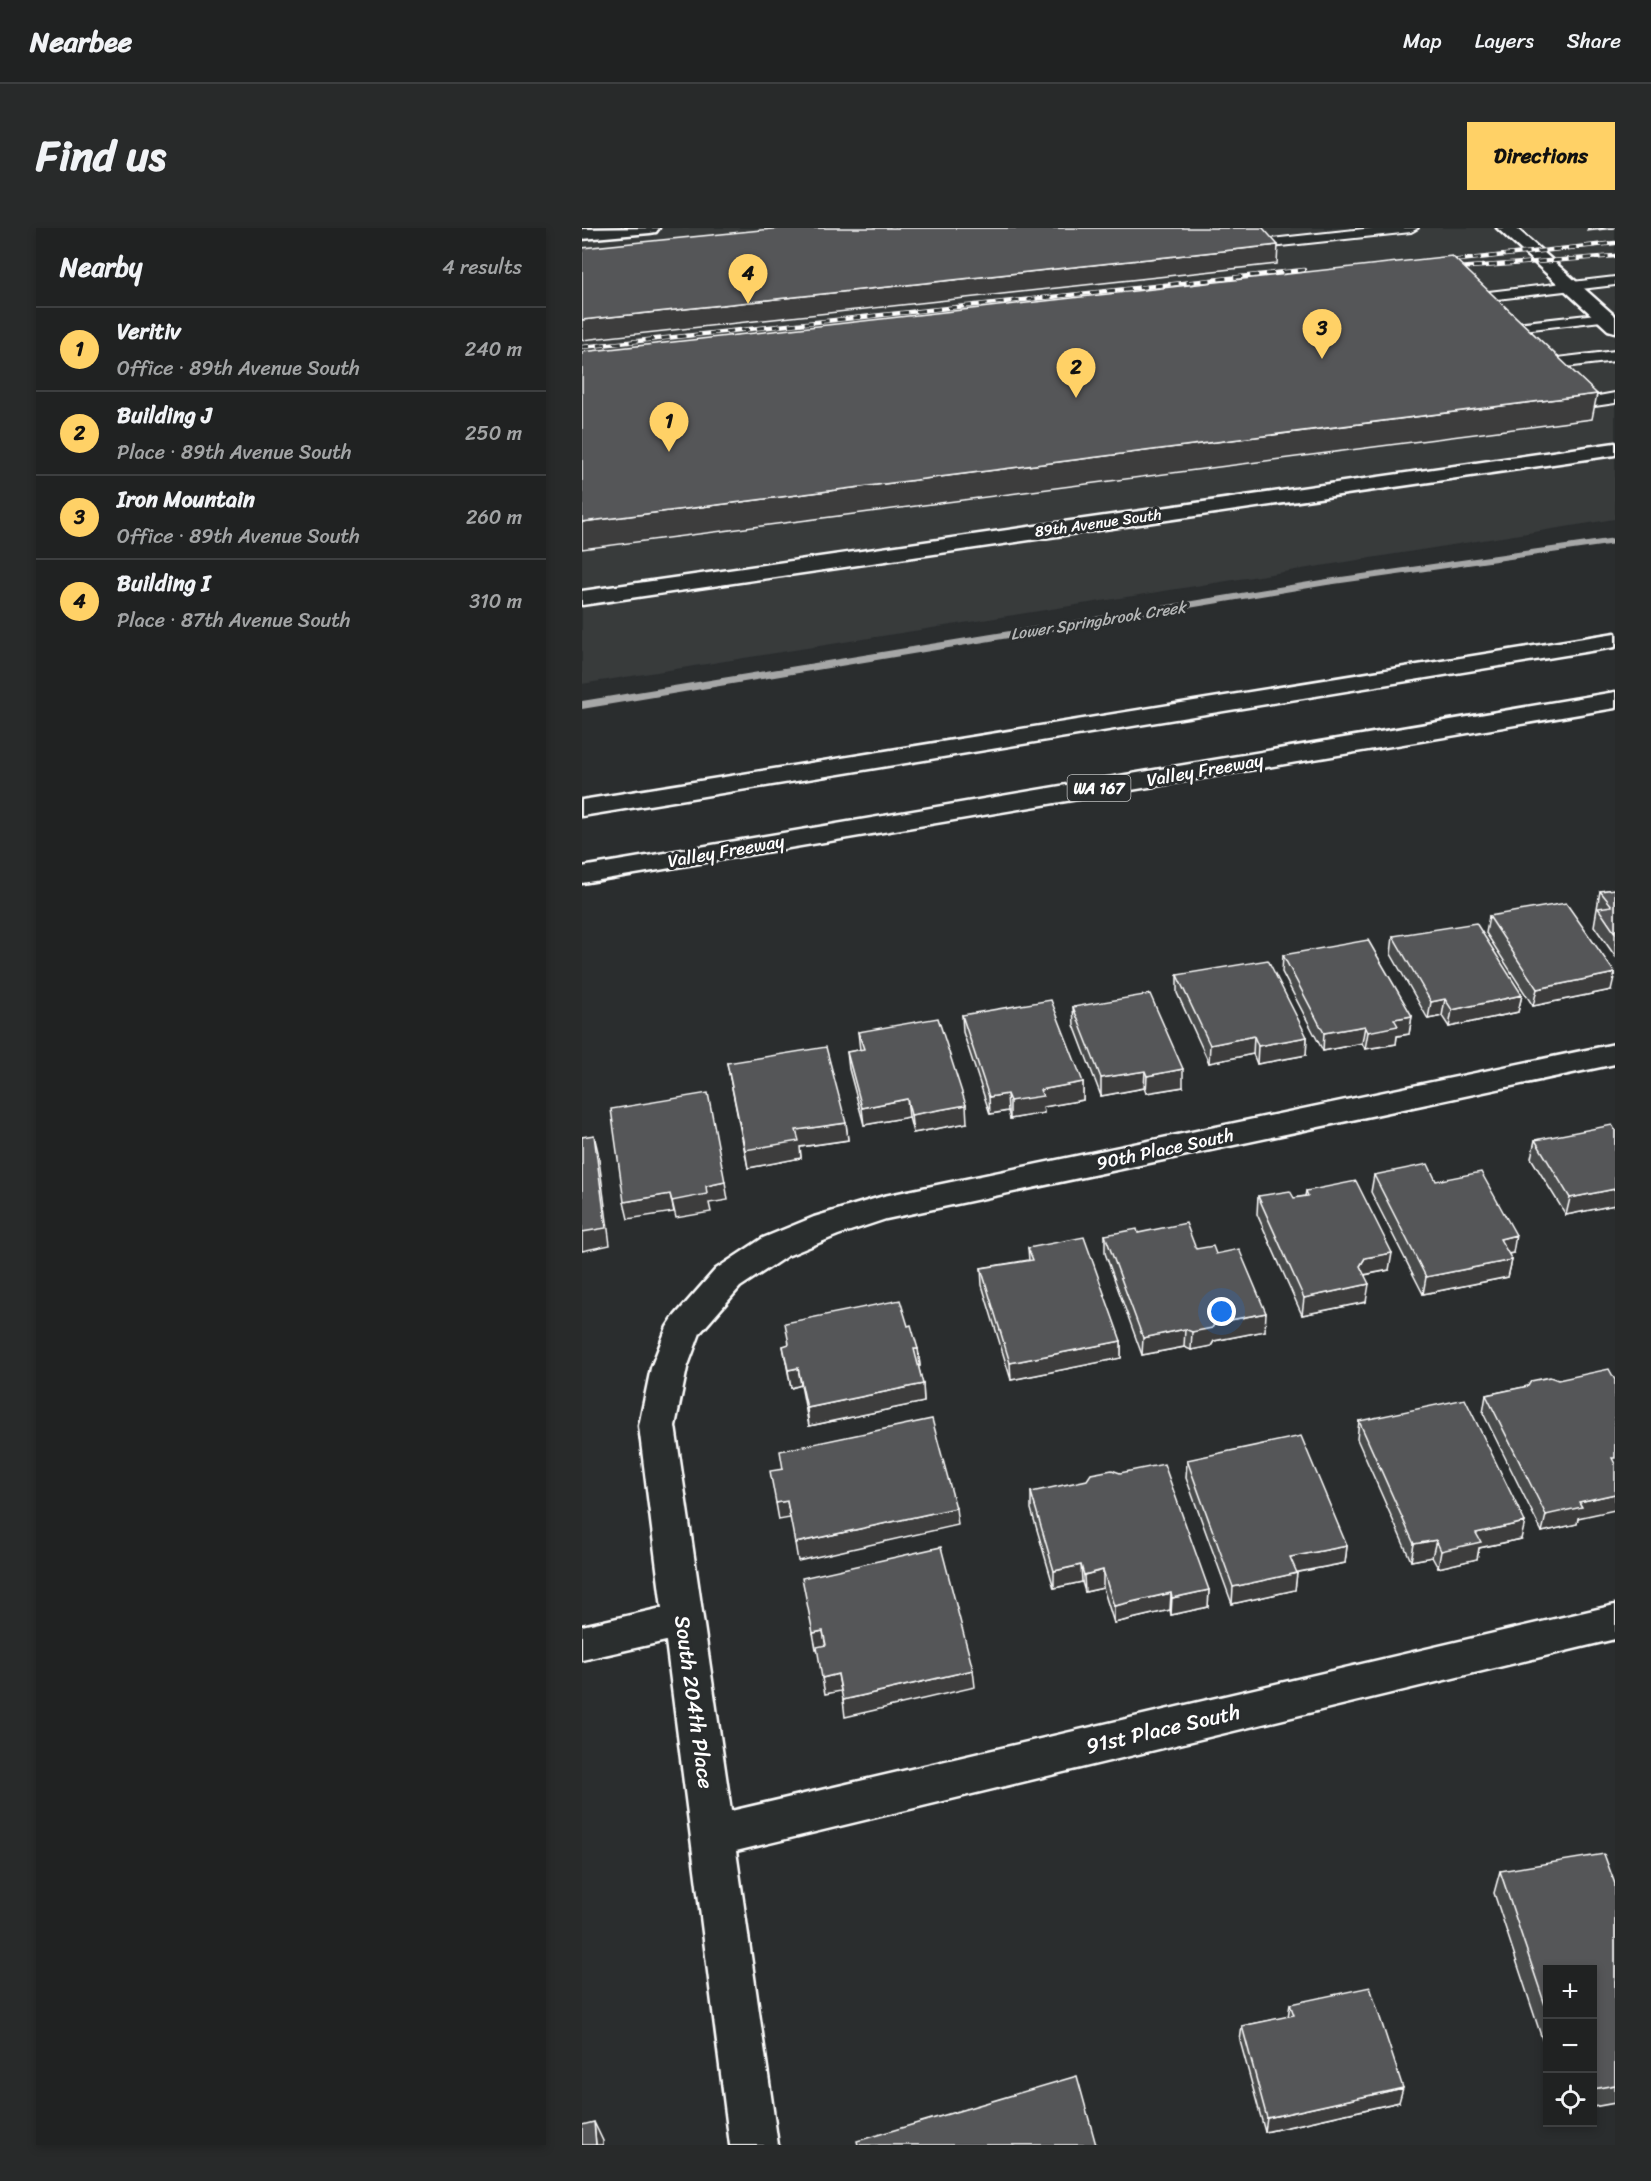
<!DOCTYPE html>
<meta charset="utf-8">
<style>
body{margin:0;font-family:Sriracha,sans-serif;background:#282a2a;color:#f1f3f6}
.controls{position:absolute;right:18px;bottom:18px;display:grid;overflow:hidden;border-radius:0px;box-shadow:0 3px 9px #0003}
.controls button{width:54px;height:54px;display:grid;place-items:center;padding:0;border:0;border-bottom:2px solid #3d3f40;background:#202222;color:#f1f3f6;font:30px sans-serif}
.you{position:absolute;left:640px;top:1084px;width:21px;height:21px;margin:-15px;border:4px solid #fff;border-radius:50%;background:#1a73e8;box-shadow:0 0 0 9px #1a73e833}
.badge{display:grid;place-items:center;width:39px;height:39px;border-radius:50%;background:#ffd166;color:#111;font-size:20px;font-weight:700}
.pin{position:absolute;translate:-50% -50px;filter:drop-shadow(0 2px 3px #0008)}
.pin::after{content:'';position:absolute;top:32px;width:21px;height:18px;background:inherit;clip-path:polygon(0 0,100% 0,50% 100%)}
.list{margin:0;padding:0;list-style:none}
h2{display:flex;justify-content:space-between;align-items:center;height:78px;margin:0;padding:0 24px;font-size:26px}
h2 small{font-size:20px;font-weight:400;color:#a2a4a5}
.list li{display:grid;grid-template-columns:39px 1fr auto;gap:18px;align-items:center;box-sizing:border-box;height:84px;padding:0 24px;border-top:2px solid #3d3f40}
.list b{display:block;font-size:22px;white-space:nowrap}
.list p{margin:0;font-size:20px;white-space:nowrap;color:#a2a4a5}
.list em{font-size:20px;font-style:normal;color:#a2a4a5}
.icon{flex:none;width:33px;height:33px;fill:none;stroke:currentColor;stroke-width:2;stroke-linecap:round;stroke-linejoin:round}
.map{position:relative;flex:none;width:1033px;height:1917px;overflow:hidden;border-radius:0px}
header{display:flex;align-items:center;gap:36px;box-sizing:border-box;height:84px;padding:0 30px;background:#202222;border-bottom:2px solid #3d3f40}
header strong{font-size:28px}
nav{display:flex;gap:33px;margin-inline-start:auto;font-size:21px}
.intro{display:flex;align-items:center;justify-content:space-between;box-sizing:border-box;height:144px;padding:0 36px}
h1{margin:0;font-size:42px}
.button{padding:15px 27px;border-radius:0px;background:#ffd166;color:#111;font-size:21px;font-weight:700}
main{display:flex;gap:36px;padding:0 36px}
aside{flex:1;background:#202222;border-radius:0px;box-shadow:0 3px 9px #0003}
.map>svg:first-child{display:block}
</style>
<header>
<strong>Nearbee</strong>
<nav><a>Map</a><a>Layers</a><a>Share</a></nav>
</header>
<div class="intro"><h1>Find us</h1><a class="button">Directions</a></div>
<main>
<aside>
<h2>Nearby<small>4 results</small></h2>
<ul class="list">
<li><span class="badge">1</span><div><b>Veritiv</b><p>Office · 89th Avenue South</p></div><em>240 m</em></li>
<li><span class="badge">2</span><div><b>Building J</b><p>Place · 89th Avenue South</p></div><em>250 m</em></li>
<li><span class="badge">3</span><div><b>Iron Mountain</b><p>Office · 89th Avenue South</p></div><em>260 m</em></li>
<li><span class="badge">4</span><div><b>Building I</b><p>Place · 87th Avenue South</p></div><em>310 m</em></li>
</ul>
</aside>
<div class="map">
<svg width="1033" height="1917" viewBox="0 0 1033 1917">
<rect width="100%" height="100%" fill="#2a2d2e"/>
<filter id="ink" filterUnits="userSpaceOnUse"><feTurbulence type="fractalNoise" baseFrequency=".0167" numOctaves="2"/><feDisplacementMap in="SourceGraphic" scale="12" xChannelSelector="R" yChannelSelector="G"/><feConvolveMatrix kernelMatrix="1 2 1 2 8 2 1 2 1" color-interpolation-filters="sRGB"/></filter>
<g filter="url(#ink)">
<!-- built -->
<path fill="#373a3b" d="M0,0H1033V291L0,456Z"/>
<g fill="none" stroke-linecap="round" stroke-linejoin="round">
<!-- stream -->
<path fill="#a6a7a7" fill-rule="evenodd" d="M1033,310V316L745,357L0,481V473L745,351Z"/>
<defs>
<path id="service" d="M791,0H836L829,4L689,19L682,15L689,11Z
M1033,49V57L898,73L891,69L898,65Z
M1023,85L1028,86L1030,89L1028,92L925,104L918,100L925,96Z
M1033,123V133L967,141L959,136L967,131Z
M1033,165V175L1006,179L998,174L1000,171Z"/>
<path id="minor" d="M77,0L74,4L68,5L0,11V1Z
M915,0H934L1033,88V104L1026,102Z
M1033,215V227L0,377V363Z
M1033,816V836L304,991L256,1007L205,1028L158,1059L118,1105L105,1140L93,1198L149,1583L1033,1377V1411L154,1623L196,1917H148L84,1413L0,1432V1398L80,1380L57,1198L69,1140L85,1099L91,1090L134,1041L181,1010L232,989L302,968Z"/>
<path id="motorway" d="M1033,405V419L0,588V572Z
M1033,464V480L0,655V639Z"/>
</defs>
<!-- service casing -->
<use href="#service" stroke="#fff" stroke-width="4"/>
<!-- minor casing -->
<use href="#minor" stroke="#fff" stroke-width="5"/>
<!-- motorway casing -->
<use href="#motorway" stroke="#fff" stroke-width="5"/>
<!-- service -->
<use href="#service" fill="#2a2d2e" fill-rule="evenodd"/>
<!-- minor -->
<use href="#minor" fill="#2a2d2e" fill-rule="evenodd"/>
<!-- motorway -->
<use href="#motorway" fill="#2a2d2e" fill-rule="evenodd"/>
<defs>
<path id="rail" d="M859,34L1033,15
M875,40L1033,28
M0,119L722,42"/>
</defs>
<!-- rail casing -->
<use href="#rail" stroke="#fff" stroke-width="4.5"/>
<!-- rail -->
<use href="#rail" stroke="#2a2d2e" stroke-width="3" stroke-dasharray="8" stroke-linecap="butt"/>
</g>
<!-- wall -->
<path fill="#494b4c" stroke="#fff" stroke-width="1.5" d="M1033,661V728L1012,698L1018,663Z
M907,688L1029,762L951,778L904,705Z
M811,708L940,767L936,784L867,799L860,788L846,791L809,726Z
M701,727L830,788L827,806L815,808L814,816L783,821L780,815L741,823L700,744Z
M595,747L725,809L724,827L675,836L671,826L627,835L595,765Z
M491,779L601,859L564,865L562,860L519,868L492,797Z
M380,787L501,854V872L461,879L462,885L428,891L426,883L408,886L381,804Z
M276,804L385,895L331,905L327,889L282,897L267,841L265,824L278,822Z
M145,835L264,895L266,912L218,919L219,930L166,940Z
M1033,902V977L984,987L949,930L953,912Z
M792,947L854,953L931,1025L926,1026L930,1032L926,1049L841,1066L789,964Z
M724,963L807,1042L783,1047L784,1074L720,1087L675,986L676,968L712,970L723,968Z
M556,1005L614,1021L634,1026L683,1103L632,1113L629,1118L609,1122L602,1119L560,1127L523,1025V1007Z
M446,1020L539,1113V1130L429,1152L400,1057L399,1040L447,1032Z
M326,1098L336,1121L338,1138H336L341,1156L342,1174L227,1198L219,1157L209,1160L201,1118Z
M976,1152L996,1290L995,1296L960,1304L901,1185L904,1167Z
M777,1193L939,1311L897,1320L895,1331L856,1340L850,1329L829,1333L775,1211Z
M605,1232L765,1318L763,1335L715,1344L713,1362L650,1376L604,1250Z
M449,1264L627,1362L626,1379L589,1387L588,1382L532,1395L521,1360L503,1364L500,1354L472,1360L449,1281Z
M918,1643L1033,1656V1875L1011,1879V1742H966V1829L912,1665Z
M708,1776L817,1874L683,1904L658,1813L660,1798L706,1789Z"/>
<!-- shaded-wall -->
<path fill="#3c3d3e" stroke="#fff" stroke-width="1.5" d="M1006,0H1033L1005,3Z
M696,17L695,36L0,112V92Z
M1015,166L1010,191L0,321V294Z
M1033,745L1029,762L951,778L955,761Z
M940,767L936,784L867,799L870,782Z
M863,771L860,788L846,791L849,774Z
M830,788L827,806L815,808L814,816L783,821L786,804L812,791Z
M783,798L780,815L741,823L742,805Z
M672,808L671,826L627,835L628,817Z
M725,809L724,827L675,836L676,818Z
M601,841V859L564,865L565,848Z
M563,843L562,860L519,868V850Z
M501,854V872L461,879L462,885L428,891V873L458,862Z
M425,866L426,883L408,886L407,869Z
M325,871L327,889L282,897L280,880Z
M384,877L385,895L331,905L329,887Z
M264,895L266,912L218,919L219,930L166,940L163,922L214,902Z
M12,907L16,924L28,1017L0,1023V1004Z
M143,954L146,972L127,975L129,984L94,990L90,973L124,958Z
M1033,961V977L984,987L988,970Z
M88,966L92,984L46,991L42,974Z
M934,1007L931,1025L914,1028L918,1011Z
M810,1025L807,1042L781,1047L778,1038L783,1030Z
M930,1032L926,1049L841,1066L844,1049Z
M787,1056L784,1074L720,1087L722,1070Z
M684,1085L683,1103L632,1113L629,1118L609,1122L610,1104L633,1095Z
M603,1101L602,1119L560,1127L561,1110Z
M539,1113V1130L429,1152L428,1135Z
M332,1121H336L338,1138L334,1139Z
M216,1140L219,1157L209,1160L206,1142Z
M341,1156L342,1174L227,1198L225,1180Z
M1033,1266V1282L996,1290L995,1296L960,1304L964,1287L997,1274Z
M205,1273L208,1290L197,1292L194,1275Z
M374,1280L376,1297L216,1333L213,1315Z
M943,1294L939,1311L897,1320L895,1331L856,1340L859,1323L894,1305Z
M854,1312L850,1329L829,1333L832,1316Z
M765,1318L763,1335L706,1346L708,1329Z
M499,1337L500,1354L472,1360V1343Z
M521,1342V1360L503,1364L502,1347Z
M715,1345L713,1362L650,1376L651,1359Z
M627,1362L626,1379L589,1387L590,1370Z
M589,1365L588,1382L532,1395V1378Z
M241,1403L244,1419L234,1421L231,1405Z
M391,1442L393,1459L263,1489L261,1472Z
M256,1446L259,1463L243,1466L240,1450Z
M821,1860L817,1874L683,1904L685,1890Z
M12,1894L21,1913V1917H14Z"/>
<!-- building -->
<path fill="#555758" stroke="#fff" stroke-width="1.5" d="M200,0H681L696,17L0,92V20Z
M870,28L1015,166L0,294V124Z
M1033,661V705L1016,680L1030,678L1018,663Z
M984,675L1033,745L955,761L907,688Z
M894,695L940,767L870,782L863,771L849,774L811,708Z
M786,712L830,788L812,791L816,798L786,804L783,798L742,805L701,727Z
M686,732L725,809L676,818L672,808L628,817L595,747Z
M568,766L601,841L565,848L563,843L519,850L491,779Z
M469,772L501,854L458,862L461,868L428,873L425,866L407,869L380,787Z
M356,790L384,877L329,887L325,871L280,880L265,824L282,821L276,804Z
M244,819L264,895L214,902L217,913L163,922L145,835Z
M126,865L143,954L124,958L125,966L90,973L88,966L42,974L29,881Z
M1030,897L1033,902V961L988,970L953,912Z
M12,907L24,1000L0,1004V909Z
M846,936L854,953L899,944L934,1007L918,1011L930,1032L844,1049L792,947Z
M774,953L810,1025L783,1030L778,1038L787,1056L722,1070L676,968L708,963L712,970L726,968L724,963Z
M604,995L614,1021L631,1018L634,1026L657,1021L684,1085L633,1095L630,1100L610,1104L603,1101L561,1110L523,1007L555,1001L556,1005Z
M502,1009L539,1113L428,1135L399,1040L451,1032L446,1020Z
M318,1072L326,1098L329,1097L336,1121H332L341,1156L225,1180L216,1140L206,1142L201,1118L207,1116L203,1095Z
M1027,1141L1033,1152V1230H1030L1033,1236V1266L997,1274L1000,1279L964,1287L904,1167L946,1158L949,1153L968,1149L976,1152Z
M883,1171L943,1294L894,1305L899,1314L859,1323L854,1312L832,1316L777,1193Z
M350,1191L374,1280L213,1315L205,1273L194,1275L188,1243L201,1241L198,1223Z
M719,1208L765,1318L708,1329L715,1345L651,1359L605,1232Z
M582,1236L627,1362L590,1370L589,1365L532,1378L521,1342L502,1347L499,1337L472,1343L449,1264L505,1252L509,1246L530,1242L538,1245Z
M359,1319L391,1442L261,1472L256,1446L240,1450L235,1419L244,1417L241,1403L231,1405L220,1350Z
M1022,1626L1033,1656V1857L1011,1861V1742H966V1786L918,1643Z
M788,1759L821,1860L685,1890L660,1798L712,1787L708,1776Z
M495,1848L514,1917H276L275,1913Z
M12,1894L14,1917H0V1897Z"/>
</g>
<g text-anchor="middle" stroke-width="6" stroke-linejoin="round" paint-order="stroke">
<!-- far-street labels -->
<g font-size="15" fill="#fff" stroke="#2a2d2e">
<text transform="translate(516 295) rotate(-8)" y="5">89th Avenue South</text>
</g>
<!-- far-water labels -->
<g font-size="16" font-style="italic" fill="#b4b6b6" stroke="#2a2d2e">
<text transform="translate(516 392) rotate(-9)" y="6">Lower Springbrook Creek</text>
</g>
<!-- shield labels -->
<rect fill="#2a2d2e" stroke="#bfc0c0" stroke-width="1.5" x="485.5" y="547" width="63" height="26" rx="4.5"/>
<g font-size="16" font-weight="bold" fill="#fff">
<text x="517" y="566">WA 167</text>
</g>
<!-- street labels -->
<g font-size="18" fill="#fff" stroke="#2a2d2e">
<text transform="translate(623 542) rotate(-10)" y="6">Valley Freeway</text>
<text transform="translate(144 623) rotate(-10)" y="6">Valley Freeway</text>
<text transform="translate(583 921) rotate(-12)" y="6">90th Place South</text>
</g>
<!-- near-street labels -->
<g font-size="21" fill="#fff" stroke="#2a2d2e">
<text transform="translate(112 1474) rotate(82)" y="7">South 204th Place</text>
<text transform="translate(581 1501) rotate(-13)" y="7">91st Place South</text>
</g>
</g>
</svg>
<div class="controls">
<button>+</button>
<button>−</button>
<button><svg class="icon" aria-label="locate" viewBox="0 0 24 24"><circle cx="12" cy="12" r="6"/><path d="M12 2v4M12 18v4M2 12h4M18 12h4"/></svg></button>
</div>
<div class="you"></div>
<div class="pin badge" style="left:87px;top:224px">1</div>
<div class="pin badge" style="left:494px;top:170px">2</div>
<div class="pin badge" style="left:740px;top:131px">3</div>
<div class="pin badge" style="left:166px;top:76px">4</div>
</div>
</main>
